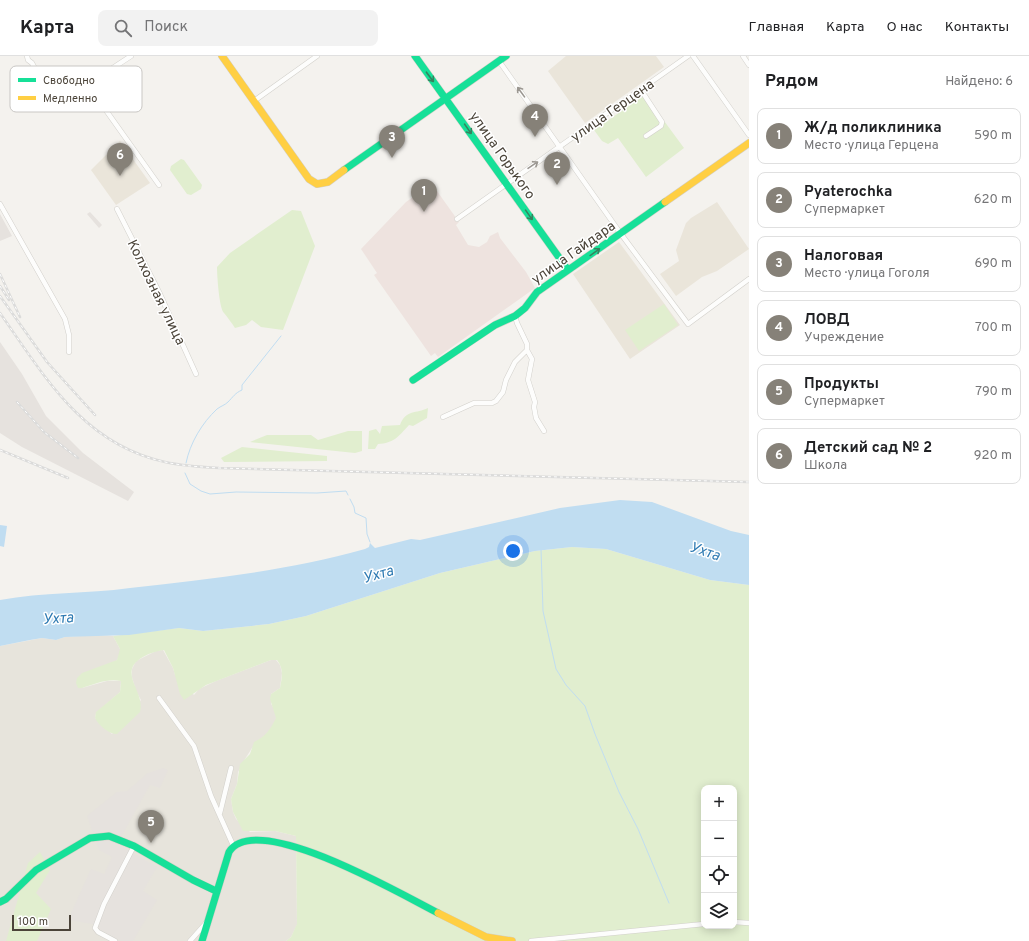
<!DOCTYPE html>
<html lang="ru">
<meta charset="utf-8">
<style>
body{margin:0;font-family:Overpass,sans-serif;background:#f2f2f2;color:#202124}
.controls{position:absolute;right:12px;bottom:12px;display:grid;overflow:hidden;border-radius:8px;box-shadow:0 2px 10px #0003}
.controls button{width:36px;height:36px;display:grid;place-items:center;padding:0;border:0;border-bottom:1px solid #e0e0e0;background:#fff;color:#202124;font:20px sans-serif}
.scale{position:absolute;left:12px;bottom:10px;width:59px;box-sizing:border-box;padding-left:4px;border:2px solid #4b4439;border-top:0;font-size:11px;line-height:14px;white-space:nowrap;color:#4b4439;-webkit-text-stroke:3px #fff;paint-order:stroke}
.you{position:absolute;left:513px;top:495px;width:14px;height:14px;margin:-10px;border:3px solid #fff;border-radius:50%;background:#1a73e8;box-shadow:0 0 0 6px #1a73e833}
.badge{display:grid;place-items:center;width:26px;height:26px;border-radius:50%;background:#868178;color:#fff;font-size:13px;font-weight:700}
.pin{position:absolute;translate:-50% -33px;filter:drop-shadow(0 1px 2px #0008)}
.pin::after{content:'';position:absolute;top:21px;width:14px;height:12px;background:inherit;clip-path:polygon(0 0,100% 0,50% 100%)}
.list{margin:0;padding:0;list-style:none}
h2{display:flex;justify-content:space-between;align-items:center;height:52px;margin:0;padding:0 16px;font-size:17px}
h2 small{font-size:13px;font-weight:400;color:#757577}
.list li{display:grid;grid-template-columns:26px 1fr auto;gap:12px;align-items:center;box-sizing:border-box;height:56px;margin:0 8px 8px;padding:0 8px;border:1px solid #e0e0e0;border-radius:8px}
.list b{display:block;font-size:15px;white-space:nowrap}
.list p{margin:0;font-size:13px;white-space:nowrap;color:#757577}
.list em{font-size:13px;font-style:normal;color:#757577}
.icon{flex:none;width:22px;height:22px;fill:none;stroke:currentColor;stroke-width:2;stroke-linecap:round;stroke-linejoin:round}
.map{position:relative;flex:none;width:749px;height:885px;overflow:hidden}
header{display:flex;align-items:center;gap:24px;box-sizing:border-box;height:56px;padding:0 20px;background:#fff;border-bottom:1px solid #e0e0e0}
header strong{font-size:19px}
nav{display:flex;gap:22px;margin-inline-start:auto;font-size:14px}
.search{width:280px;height:36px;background:#f2f2f2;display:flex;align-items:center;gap:10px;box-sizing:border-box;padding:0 14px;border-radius:8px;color:#757577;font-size:15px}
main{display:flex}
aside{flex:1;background:#fff}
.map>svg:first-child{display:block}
</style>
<header>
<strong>Карта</strong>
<div class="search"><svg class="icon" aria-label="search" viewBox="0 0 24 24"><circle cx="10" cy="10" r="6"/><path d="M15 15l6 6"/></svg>Поиск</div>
<nav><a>Главная</a><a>Карта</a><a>О нас</a><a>Контакты</a></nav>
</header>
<main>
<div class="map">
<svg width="749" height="885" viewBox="0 0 749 885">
<rect width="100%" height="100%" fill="#f4f2ee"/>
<!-- residential -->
<path fill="#e7e4dc" d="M98,579L113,580L120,593V599L117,604L82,632L107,625H121L120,636L96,657L95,662L112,678L141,644L136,635L132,621V613L136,605L156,595L163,594L173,612L175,619L194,639L199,633L216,625L271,604H276L280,609L282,617L280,632L271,638V648L275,654L277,662L269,676L252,692L245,703L238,716L237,728L231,743L233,756L236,763L250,776L275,775L296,780L297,869L291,881L286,885H0V590L42,582L56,584L65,581Z"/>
<!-- industrial -->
<path fill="#e6e2de" d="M90,156L102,169L99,172L87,158Z
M0,158L12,180L0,185Z
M0,286L22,318L46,360L83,397L134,436L128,445L22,391L0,377Z
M163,712L168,714L160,732L150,729L117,788L157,811L143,835L157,844L133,885H121L100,874L93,868L68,864L91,813L104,818L112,801L99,794L87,760L117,736L127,735L148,717Z"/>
<!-- education -->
<path fill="#eae5da" d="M566,0H656L664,11L585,67L548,15Z
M120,85L150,127L116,149L91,114Z
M717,146L749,193L717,215L702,221L676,240L660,218L679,205L676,194L686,167L691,162Z
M619,186L680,269L630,303L573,218Z"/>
<!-- medical -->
<path fill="#eee3df" d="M432,128L459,166L456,169L468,189L479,191L487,186L490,180L498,176L500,182L526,216L535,232L438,301L435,297L431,300L374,219L377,217L361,193L406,146Z"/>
<!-- green -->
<path fill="#e1eecf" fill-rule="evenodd" d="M645,39L684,92L646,121L618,82L608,88L602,85L594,74Z
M181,103L184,104L202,129L201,133L191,139L187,138L170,114L171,110Z
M292,154L301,155L315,190L283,274L261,271L252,264L246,269L235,272C231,266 228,262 224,257C219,252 217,218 217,211L230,197Z
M664,248L678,269L639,295L625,274Z
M428,352L427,362L413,370L409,369C398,381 394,387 378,388L375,393H368L369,375L376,373L380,378L382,370L400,369C406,353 416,358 428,352Z
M348,375H362V395L355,397L250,386L267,379H311L318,384Z
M242,391L327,400V405L224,406L221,402Z
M572,491L606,493L710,524L749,529V885H286L291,881L297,868L296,780L275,775H243L233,756L231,743L237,728L240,708L250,698L254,686C266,680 270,674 276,662L270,643L271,638L280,632C282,621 284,613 277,604H271L206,629L184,644L180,638L173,612L164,594C156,595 150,597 143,601C116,616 146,636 140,656L117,678C109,678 99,670 95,662L96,656L120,636L121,625C108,622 94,628 82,632H78L76,627L77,622L82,617L117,604L120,593L113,580L179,572L203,575L269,568L306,560L440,517L535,495ZM704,732H734V870H704Z
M40,796L50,814L36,837L51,853L37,885H6L28,807Z"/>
<!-- water -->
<path fill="#c0ddf1" d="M620,444L652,446L731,475L749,479V529L710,524L606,493L572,491L535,495L440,517L306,560L269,568L203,575L179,572L129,579L65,581L56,584L42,582L30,584L0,590V544C43,536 87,538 130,532C209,523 287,515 365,493L369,491L370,487L375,492L411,483L420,484L560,452Z
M0,469L7,470L4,491L0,490Z"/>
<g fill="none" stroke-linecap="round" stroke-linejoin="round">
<!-- stream -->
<path stroke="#c0ddf1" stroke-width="1" d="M186,407C190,387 202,367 217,353C221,350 225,349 228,346C233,341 235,337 242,334V329L281,280
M185,417L190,428L201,435L210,438L236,436L317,437L346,435L348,439
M350,443L354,451L355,457L366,462L367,478L370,486
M541,493L543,555L556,613L566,629L585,650L595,678L619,736L638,773L669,847"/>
<defs>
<path id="street" d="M27,0L28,4L32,7L53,46L64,44L131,0
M693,0L749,79
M743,0L749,9
M499,5L621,178L688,268L749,223
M88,29L159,129
M641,34L662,66L661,70L646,80
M254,45L317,0
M0,148L65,263L69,279V296
M117,153L159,236L196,318
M457,163L688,0
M515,260L517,267L527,288V294L532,303L528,324L535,346L534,351L536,362L544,375
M443,361L474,347H492L496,345L503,336L506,324L515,306L527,294
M159,642L194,690L211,740L233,789
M220,757L231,712
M734,866L749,867
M115,885L98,876L95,872L104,848L134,790
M190,885L206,867
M531,885L704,868"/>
<path id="fast" d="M415,0L568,214
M344,114L506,0
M413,324L495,269L515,260L525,252L537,236L665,146
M0,846L6,843L36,814L90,782L109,780L134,790L193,824L216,835
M202,885L229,796C256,753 404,840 438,857"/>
<path id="slow" d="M222,0L309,123L317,128L328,126L344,114
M665,146L749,87
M438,857L486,881L512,885"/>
</defs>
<!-- street casing -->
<use href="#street" stroke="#d2d0cb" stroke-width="5.5"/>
<!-- fast casing -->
<use href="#fast" stroke="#d3cfc5" stroke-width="8"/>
<!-- slow casing -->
<use href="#slow" stroke="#d3cfc5" stroke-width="8"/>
<!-- street -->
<use href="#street" stroke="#fdfdfc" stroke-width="4.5"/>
<!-- fast -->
<use href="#fast" stroke="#16e098" stroke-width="7"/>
<!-- slow -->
<use href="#slow" stroke="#ffcf43" stroke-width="7"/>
<defs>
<path id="rail" d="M0,218L20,261
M0,230L9,244
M0,240L47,306L95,359
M0,257C45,321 83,388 165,406C183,410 201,411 219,412L749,426
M17,346L44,376L78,402
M0,394L68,422"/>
</defs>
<!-- rail casing -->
<use href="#rail" stroke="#dbdbda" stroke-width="2.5"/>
<!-- rail -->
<use href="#rail" stroke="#fff" stroke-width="1" stroke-dasharray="3" stroke-linecap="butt"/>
</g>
<!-- one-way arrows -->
<defs><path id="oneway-shaft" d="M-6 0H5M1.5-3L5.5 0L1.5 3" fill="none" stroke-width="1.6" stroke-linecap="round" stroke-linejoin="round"/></defs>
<g stroke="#36825f">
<use href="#oneway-shaft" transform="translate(430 21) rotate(53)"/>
<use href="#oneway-shaft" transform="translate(468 73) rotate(55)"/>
<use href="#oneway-shaft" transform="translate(529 159) rotate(55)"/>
<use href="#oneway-shaft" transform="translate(595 196) rotate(-36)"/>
</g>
<g stroke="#9b9791">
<use href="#oneway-shaft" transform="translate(521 36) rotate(-126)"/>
<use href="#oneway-shaft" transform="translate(533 109) rotate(-34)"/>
</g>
<g text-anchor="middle" stroke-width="3" stroke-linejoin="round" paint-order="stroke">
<!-- street labels -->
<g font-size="14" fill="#4b4439" stroke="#fff">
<text transform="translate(612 54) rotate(-35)" y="5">улица Герцена</text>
<text transform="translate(503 99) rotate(55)" y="5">улица Горького</text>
<text transform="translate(573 196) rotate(-35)" y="5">улица Гайдара</text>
<text transform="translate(157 236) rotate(64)" y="5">Колхозная улица</text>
</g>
<!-- water labels -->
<g font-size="15" font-style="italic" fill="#2e7ab2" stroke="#fff">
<text transform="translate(705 495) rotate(18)" y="5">Ухта</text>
<text transform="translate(378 518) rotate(-16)" y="5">Ухта</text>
<text transform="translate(58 562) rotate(-4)" y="5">Ухта</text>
</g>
</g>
<!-- legend -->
<rect x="10" y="10" width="132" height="46" rx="6" fill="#fff" stroke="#c9c7c4" stroke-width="1"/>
<rect x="18" y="22" width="18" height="4" fill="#16e098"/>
<rect x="18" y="40" width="18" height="4" fill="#ffcf43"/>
<g font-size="11" fill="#4b4439">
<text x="43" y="28">Свободно</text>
<text x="43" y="46">Медленно</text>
</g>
</svg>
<div class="controls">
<button>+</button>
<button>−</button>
<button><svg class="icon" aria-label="locate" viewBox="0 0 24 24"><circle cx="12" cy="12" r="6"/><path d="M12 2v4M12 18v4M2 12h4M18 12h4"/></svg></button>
<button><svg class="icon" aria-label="layers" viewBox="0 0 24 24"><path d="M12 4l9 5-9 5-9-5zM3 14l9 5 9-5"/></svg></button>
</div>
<div class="scale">100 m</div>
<div class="you"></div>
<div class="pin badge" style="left:424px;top:156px">1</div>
<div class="pin badge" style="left:557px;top:129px">2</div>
<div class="pin badge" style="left:392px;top:102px">3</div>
<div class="pin badge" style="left:535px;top:81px">4</div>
<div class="pin badge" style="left:151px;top:787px">5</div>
<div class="pin badge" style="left:120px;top:120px">6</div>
</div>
<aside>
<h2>Рядом<small>Найдено: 6</small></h2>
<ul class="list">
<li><span class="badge">1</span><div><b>Ж/д поликлиника</b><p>Место · улица Герцена</p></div><em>590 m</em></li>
<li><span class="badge">2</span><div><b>Pyaterochka</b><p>Супермаркет</p></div><em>620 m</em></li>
<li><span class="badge">3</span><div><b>Налоговая</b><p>Место · улица Гоголя</p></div><em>690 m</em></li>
<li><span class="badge">4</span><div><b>ЛОВД</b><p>Учреждение</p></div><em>700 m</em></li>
<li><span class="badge">5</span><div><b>Продукты</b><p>Супермаркет</p></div><em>790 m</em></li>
<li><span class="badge">6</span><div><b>Детский сад № 2</b><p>Школа</p></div><em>920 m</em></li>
</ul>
</aside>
</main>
